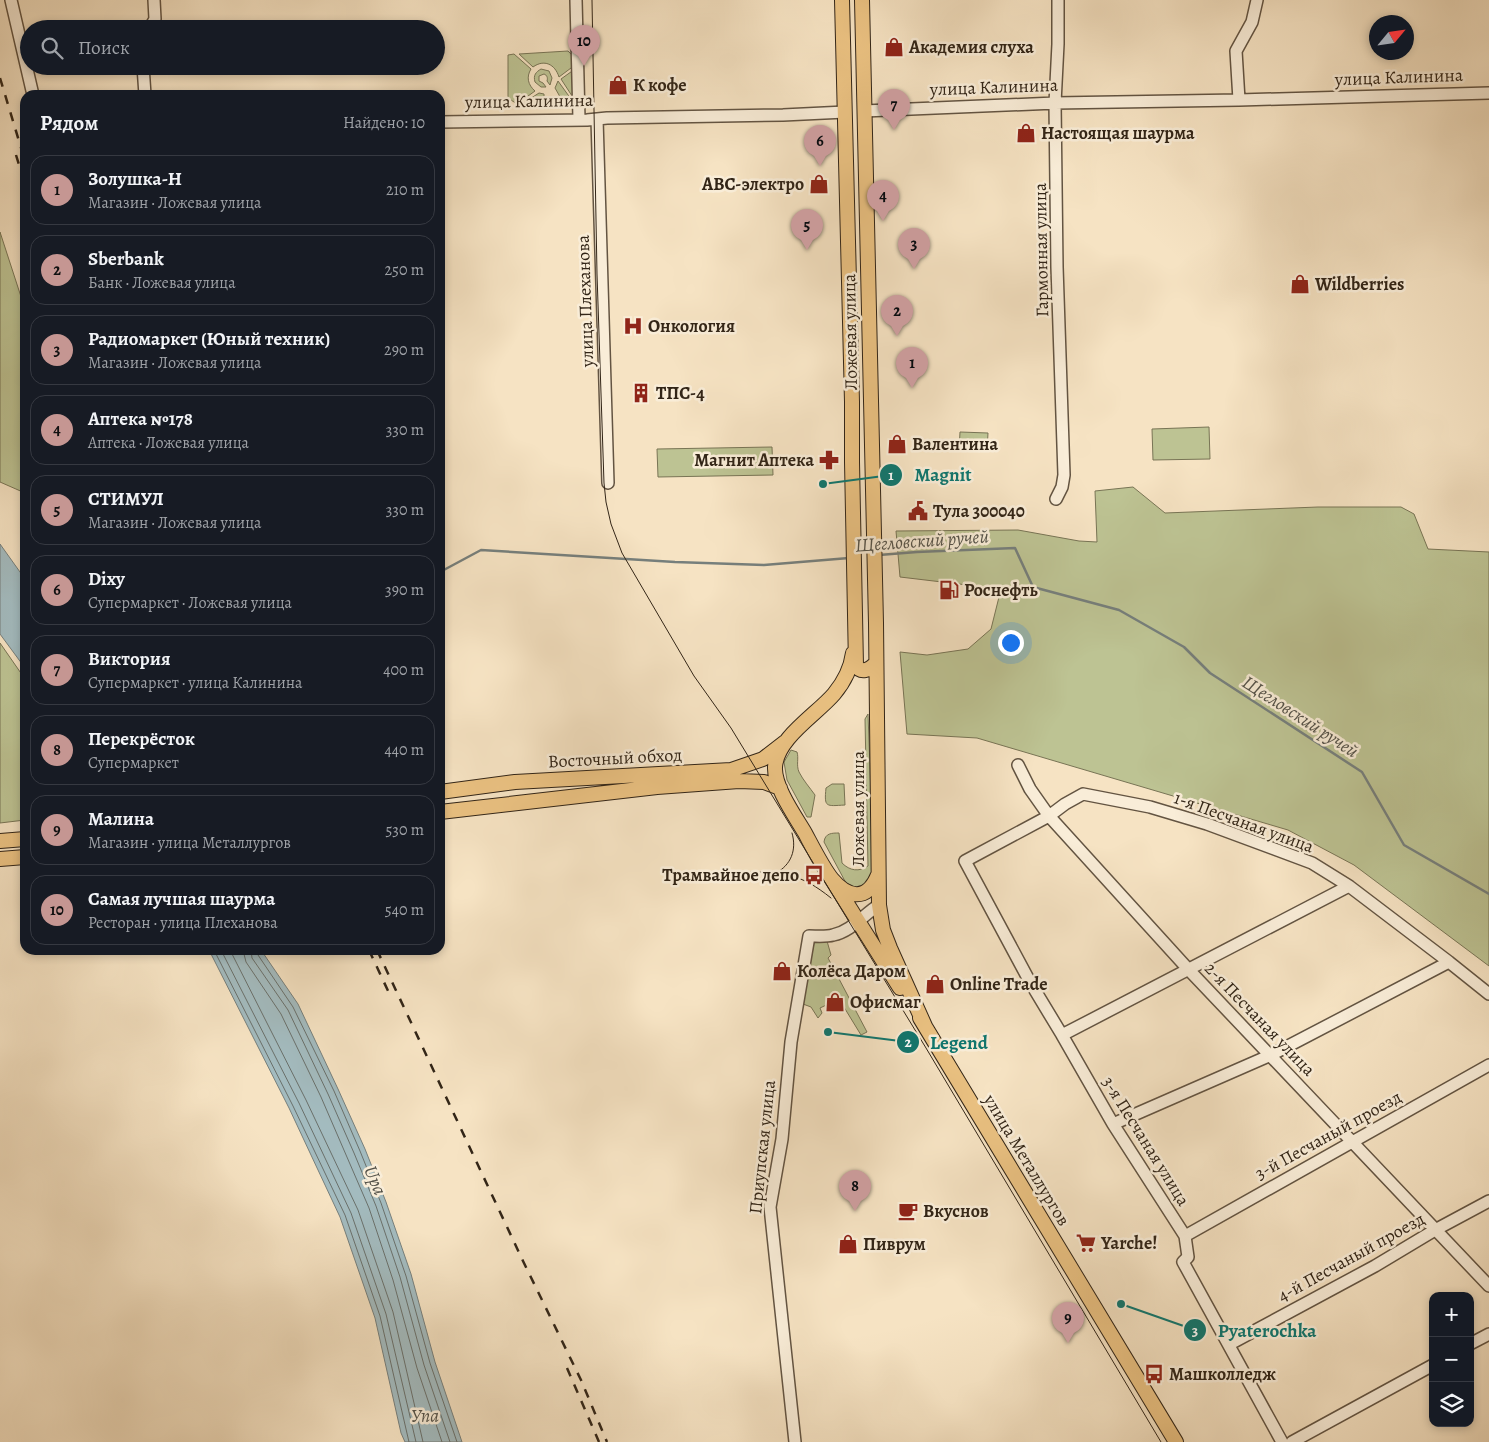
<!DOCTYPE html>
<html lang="ru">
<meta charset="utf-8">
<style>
body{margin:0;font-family:Alegreya,serif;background:#20242c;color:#f1f3f6}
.controls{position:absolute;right:15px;bottom:15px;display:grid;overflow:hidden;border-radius:10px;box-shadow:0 2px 8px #0003}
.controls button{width:45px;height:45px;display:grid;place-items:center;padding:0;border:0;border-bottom:1px solid #363941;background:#171b24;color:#f1f3f6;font:25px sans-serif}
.compass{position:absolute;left:1369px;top:15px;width:45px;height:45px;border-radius:50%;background:#171b24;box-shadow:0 2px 8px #0003;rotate:61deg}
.you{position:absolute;left:1010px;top:642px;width:18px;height:18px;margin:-12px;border:4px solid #fff;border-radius:50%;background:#1a73e8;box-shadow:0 0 0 8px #1a73e833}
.badge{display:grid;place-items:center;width:32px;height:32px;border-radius:50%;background:#c59692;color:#111;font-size:16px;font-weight:700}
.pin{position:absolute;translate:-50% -41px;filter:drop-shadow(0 1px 2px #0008)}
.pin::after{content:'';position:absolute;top:26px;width:18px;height:15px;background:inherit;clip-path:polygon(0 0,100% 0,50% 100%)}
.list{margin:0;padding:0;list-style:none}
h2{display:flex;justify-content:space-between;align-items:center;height:65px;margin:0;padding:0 20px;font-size:21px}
h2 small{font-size:16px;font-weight:400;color:#9ea1a6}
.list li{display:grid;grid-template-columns:32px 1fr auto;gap:15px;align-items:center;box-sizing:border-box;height:70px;margin:0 10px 10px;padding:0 10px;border:1px solid #363941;border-radius:15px}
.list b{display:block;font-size:19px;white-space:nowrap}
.list p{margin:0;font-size:16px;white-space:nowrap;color:#9ea1a6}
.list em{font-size:16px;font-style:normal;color:#9ea1a6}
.icon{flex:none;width:28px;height:28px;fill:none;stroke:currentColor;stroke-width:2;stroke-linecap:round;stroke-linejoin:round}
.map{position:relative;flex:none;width:1489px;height:1442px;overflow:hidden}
.search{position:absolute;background:#171b24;box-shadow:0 2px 8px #0003;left:20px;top:20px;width:425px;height:55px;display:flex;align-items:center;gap:12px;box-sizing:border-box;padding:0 18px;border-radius:28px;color:#9ea1a6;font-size:19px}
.panel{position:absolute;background:#171b24;box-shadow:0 2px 8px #0003;left:20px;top:90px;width:425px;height:865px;border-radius:15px}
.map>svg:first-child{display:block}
</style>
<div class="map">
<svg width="1489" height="1442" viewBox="0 0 1489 1442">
<rect width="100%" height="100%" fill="#f6e3c3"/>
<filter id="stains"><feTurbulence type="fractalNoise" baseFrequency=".004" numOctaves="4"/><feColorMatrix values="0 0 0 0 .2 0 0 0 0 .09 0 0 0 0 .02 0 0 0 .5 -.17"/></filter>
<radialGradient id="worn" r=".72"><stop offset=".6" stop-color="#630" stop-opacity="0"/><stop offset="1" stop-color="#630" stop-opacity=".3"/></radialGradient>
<!-- green -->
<path fill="#bdc393" stroke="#787455" d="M568,51L572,55L575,65L559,77C555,64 544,59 533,67L519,54Z
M514,54L531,69C526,77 528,85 535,91L517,104L508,98V55Z
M541,69L549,71L552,78L550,85L547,81C548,78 547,75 544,74L539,76V81L543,83L546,87H541L535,82C533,75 536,72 541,69Z
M575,69L574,99L561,79Z
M558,81L571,99V101L563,102L555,88Z
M539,93L544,94V102L522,104Z
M0,232L25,309V493L0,482Z
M1209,427L1210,459L1153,460L1152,429Z
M960,432L988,433L987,451H959Z
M772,447L773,475L658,477L657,449Z
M1133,487L1165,513L1318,507H1401L1414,514L1428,549L1489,552V966L1354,865L1288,830L977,738L907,734L900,652L927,655L968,649L991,629L1001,589L900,577L896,531L1018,530L1079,541L1097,542L1095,491Z
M0,643L25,679V820L0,823Z
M868,714L874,877L867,885L858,888L846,883L824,842C825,833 832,833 839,833L842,863C850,871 859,872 868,866L865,719Z
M791,750L797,752C799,758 796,765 799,772C803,780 810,788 815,795L811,817H807L787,780L784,762Z
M832,784H844L845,805C826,806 824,808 826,788Z
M818,941H827L831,955L828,958L867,1032L861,1035L839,999L820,1008L822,1013L818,1018L811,1007L803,1004L814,943Z"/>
<!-- water -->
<path fill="#a3bbbf" stroke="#767f7c" d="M0,544L25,579V668L0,634Z
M209,950H261L298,1004L338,1089L365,1149L386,1202L411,1274L435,1362L462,1442H405L401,1433L375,1318L340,1217L289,1108Z"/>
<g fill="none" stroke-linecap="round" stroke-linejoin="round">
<!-- shore -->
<path stroke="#6a706b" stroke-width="1" d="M214,950L293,1106L345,1215L380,1316L409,1442
M221,950L299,1103L351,1213L386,1314L416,1442
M230,950L306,1100L358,1210L393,1312L423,1442
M243,950L246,962L281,1014L321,1097L369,1208L393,1280L417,1368L442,1442
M251,950L252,958L288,1010L328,1094L354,1153L376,1206L400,1277L424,1365L450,1442
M257,950L258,955L293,1007L334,1091L360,1151L381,1203L406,1276L430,1363L457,1442"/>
<!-- stream -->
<path stroke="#767f7c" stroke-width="2.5" d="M879,555L917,552L1015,548L1033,587L1119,610L1184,647L1210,673L1362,772L1404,845L1489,894
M440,572L481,550L675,562L764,565L849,558"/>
<defs>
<path id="minor" d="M11,0L33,95
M576,0L579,119
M149,29L155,19L154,0
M143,66L145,95
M1239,100L1236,51L1252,22L1257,0
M864,111L1055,103L1239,100L1489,93
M597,119L608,483
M440,122L587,120L607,118L783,115L845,112
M1056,499L1062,487L1064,475L1057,267L1055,103L1058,44V0
M1018,765L1030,789L1049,816L1188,969L1489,1286
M1062,1035L1349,886
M1113,1124L1271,1055L1449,962
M1185,1236L1489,1065
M1230,1344L1375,1266L1435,1230L1489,1201
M1470,1344L1489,1334
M795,1442L770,1207L782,1139L791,1042L809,936C817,936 826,937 833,935C852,931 864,914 879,905
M1282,1442L1183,1262L1188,1257L1185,1236L1113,1124L1062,1035L1030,982L965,861L1049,816L1065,804L1083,794L1150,807L1207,824L1312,863L1349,886L1449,962L1489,994
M1292,1442L1433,1365"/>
<path id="major" d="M842,0L852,402V462L856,665C861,674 869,670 875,664
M862,0L876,623L879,905L883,930L890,948L925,1026
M853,653C851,668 844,682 834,694C816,715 777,738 775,767C774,787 795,816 805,833C812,846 823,868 832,879C848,898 867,902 878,875
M440,792L515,782L731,770L763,759L785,742
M440,812L657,787L739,781L764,782L780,788
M0,841L25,839
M0,859L25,857
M831,878L900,988
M920,1018L1176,1442"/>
</defs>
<!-- minor casing -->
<use href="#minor" stroke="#635442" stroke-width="14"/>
<!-- major casing -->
<use href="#major" stroke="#322517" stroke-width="16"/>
<!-- minor -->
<use href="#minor" stroke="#f9edd8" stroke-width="11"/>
<!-- major -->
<use href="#major" stroke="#ebc282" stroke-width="14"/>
<!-- tram -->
<path stroke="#322517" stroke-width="1" d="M592,0L597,274L604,483L606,502L611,524L622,553L694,676L731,728L926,1048L1161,1442
M745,872C783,872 800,873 831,898
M776,873C791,865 797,850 792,833"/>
<!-- rail -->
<path stroke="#322517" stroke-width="2.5" stroke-dasharray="9 9" stroke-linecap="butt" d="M0,78L25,161
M16,155L25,184
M369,950L389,993
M377,950L523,1261L581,1380L607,1442
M567,1368L599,1442"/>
</g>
<!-- icons -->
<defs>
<symbol id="shop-bare" viewBox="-9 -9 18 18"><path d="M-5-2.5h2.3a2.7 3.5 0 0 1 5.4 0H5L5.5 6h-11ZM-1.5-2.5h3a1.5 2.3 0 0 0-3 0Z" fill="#8f2418" stroke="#f9edd8" stroke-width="2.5" paint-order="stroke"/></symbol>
<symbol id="hospital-bare" viewBox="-9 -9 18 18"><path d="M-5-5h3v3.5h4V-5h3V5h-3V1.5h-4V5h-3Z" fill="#8f2418" stroke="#f9edd8" stroke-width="2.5" paint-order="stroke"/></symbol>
<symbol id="building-bare" viewBox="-9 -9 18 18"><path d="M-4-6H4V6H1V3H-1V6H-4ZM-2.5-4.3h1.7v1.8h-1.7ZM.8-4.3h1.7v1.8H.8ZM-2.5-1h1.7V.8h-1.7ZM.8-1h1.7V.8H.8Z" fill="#8f2418" stroke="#f9edd8" stroke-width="2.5" paint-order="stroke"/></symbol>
<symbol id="pharmacy-bare" viewBox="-9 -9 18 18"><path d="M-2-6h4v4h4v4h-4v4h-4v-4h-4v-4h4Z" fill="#8f2418" stroke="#f9edd8" stroke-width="2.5" paint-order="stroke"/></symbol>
<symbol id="civic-bare" viewBox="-9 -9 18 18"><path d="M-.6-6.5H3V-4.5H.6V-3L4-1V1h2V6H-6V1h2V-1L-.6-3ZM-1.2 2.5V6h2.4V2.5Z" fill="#8f2418" stroke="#f9edd8" stroke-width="2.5" paint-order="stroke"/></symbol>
<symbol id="fuel-bare" viewBox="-9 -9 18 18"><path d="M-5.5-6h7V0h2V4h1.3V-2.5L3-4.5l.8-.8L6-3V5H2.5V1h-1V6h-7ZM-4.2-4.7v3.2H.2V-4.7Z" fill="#8f2418" stroke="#f9edd8" stroke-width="2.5" paint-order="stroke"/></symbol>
<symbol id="bus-bare" viewBox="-9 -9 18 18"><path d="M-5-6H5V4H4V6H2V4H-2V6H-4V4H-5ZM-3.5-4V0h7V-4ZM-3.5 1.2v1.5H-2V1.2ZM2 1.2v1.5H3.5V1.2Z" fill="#8f2418" stroke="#f9edd8" stroke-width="2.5" paint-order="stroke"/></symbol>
<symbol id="cafe-bare" viewBox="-9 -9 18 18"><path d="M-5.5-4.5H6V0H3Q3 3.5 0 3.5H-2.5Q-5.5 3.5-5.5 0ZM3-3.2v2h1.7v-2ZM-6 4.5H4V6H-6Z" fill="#8f2418" stroke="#f9edd8" stroke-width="2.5" paint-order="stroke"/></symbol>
<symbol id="supermarket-bare" viewBox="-9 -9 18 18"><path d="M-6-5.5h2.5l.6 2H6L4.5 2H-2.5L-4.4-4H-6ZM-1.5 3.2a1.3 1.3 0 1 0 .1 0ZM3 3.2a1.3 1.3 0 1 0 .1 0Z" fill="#8f2418" stroke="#f9edd8" stroke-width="2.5" paint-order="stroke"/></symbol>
</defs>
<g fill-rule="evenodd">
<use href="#shop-bare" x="880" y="33" width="28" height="28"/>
<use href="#shop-bare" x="604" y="71" width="28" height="28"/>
<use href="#shop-bare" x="1012" y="119" width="28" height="28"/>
<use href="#shop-bare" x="805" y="170" width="28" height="28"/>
<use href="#shop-bare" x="1286" y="270" width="28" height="28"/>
<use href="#hospital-bare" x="619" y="312" width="28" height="28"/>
<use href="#building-bare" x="627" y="379" width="28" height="28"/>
<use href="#shop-bare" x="883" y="430" width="28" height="28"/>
<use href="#pharmacy-bare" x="815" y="446" width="28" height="28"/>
<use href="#civic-bare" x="904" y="497" width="28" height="28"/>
<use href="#fuel-bare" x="935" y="576" width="28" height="28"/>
<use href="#bus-bare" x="800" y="861" width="28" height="28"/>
<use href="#shop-bare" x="768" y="957" width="28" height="28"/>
<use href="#shop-bare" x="921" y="970" width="28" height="28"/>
<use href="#shop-bare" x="821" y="988" width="28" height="28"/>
<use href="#cafe-bare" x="894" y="1197" width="28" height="28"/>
<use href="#supermarket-bare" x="1072" y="1229" width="28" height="28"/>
<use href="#shop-bare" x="834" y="1230" width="28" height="28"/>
<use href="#bus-bare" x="1140" y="1360" width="28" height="28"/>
</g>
<g text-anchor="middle" stroke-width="5" stroke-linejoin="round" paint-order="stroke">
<!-- poi labels -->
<g font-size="18" font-weight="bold" fill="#322517" stroke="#f9edd8" text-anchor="start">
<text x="909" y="53">Академия слуха</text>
<text x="633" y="91">К кофе</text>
<text x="1041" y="139">Настоящая шаурма</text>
<text x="804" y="190" text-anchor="end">АВС-электро</text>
<text x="1315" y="290">Wildberries</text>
<text x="648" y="332">Онкология</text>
<text x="656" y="399">ТПС-4</text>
<text x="912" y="450">Валентина</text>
<text x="814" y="466" text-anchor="end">Магнит Аптека</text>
<text x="933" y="517">Тула 300040</text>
<text x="964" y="596">Роснефть</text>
<text x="799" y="881" text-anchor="end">Трамвайное депо</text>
<text x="797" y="977">Колёса Даром</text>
<text x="950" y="990">Online Trade</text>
<text x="850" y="1008">Офисмаг</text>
<text x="923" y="1217">Вкуснов</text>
<text x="1101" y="1249">Yarche!</text>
<text x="863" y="1250">Пиврум</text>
<text x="1169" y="1380">Машколледж</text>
</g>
<!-- street labels -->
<g font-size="18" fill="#322517" stroke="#f9edd8">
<text transform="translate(1399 77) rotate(-2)" y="6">улица Калинина</text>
<text transform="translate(994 87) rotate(-2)" y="6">улица Калинина</text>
<text transform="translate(529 101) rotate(-1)" y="6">улица Калинина</text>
<text transform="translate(1041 250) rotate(-91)" y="6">Гармонная улица</text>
<text transform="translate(585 301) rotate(-92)" y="6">улица Плеханова</text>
<text transform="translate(850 332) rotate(-91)" y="6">Ложевая улица</text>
<text transform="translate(615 758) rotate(-3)" y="6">Восточный обход</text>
<text transform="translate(858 809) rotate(-90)" y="6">Ложевая улица</text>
<text transform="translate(1244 822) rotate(20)" y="6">1-я Песчаная улица</text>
<text transform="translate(1260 1019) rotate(46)" y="6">2-я Песчаная улица</text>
<text transform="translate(1328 1135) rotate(-29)" y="6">3-й Песчаный проезд</text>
<text transform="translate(1146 1141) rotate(58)" y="6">3-я Песчаная улица</text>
<text transform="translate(762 1147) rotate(-84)" y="6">Приупская улица</text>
<text transform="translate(1027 1160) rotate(59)" y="6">улица Металлургов</text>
<text transform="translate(1351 1257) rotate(-29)" y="6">4-й Песчаный проезд</text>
</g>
<!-- water labels -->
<g font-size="19" font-style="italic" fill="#545249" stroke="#f9edd8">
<text transform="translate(922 540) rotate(-4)" y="7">Щегловский ручей</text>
<text transform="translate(1301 716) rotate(33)" y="7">Щегловский ручей</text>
<text transform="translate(376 1180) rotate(67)" y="7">Upa</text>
<text x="425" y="1422">Упа</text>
</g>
</g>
<!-- callouts -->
<path fill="none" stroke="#0f766e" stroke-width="2" d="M823 484L891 475M828 1032L908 1042M1121 1304L1195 1330"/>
<g fill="#0f766e" stroke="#f9edd8" stroke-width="2">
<circle cx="823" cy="484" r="5"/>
<circle cx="828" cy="1032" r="5"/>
<circle cx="1121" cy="1304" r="5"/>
<circle cx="891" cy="475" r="12"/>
<circle cx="908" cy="1042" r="12"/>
<circle cx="1195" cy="1330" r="12"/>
</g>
<g font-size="15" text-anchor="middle" font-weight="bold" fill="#fff">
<text x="891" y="480">1</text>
<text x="908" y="1047">2</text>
<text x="1195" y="1336">3</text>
</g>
<g font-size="19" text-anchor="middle" font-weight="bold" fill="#0f766e" stroke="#f9edd8" stroke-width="5" stroke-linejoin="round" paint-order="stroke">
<text x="943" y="481">Magnit</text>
<text x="959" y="1049">Legend</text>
<text x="1267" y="1337">Pyaterochka</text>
</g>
<rect width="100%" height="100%" filter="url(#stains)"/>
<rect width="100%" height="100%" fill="url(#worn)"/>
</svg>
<div class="controls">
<button>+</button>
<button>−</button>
<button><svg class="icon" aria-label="layers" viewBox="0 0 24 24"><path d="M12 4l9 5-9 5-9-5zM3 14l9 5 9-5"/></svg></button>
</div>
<svg class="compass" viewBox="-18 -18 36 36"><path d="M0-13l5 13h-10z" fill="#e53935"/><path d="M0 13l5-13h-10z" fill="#9ea1a6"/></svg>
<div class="you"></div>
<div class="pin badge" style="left:912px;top:388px">1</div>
<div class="pin badge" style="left:897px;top:336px">2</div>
<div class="pin badge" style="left:914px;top:269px">3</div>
<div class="pin badge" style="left:883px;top:221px">4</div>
<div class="pin badge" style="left:807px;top:250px">5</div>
<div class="pin badge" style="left:820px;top:166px">6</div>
<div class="pin badge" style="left:894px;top:130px">7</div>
<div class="pin badge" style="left:855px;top:1211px">8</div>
<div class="pin badge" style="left:1068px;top:1343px">9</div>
<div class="pin badge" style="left:584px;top:66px">10</div>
<div class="search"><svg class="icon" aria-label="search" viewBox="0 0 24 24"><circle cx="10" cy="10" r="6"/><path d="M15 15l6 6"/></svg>Поиск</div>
<section class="panel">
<h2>Рядом<small>Найдено: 10</small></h2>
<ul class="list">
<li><span class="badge">1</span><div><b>Золушка-Н</b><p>Магазин · Ложевая улица</p></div><em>210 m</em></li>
<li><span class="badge">2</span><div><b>Sberbank</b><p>Банк · Ложевая улица</p></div><em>250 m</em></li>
<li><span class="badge">3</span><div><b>Радиомаркет (Юный техник)</b><p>Магазин · Ложевая улица</p></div><em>290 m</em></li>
<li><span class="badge">4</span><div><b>Аптека №178</b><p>Аптека · Ложевая улица</p></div><em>330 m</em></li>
<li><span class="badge">5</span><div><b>СТИМУЛ</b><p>Магазин · Ложевая улица</p></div><em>330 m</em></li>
<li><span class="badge">6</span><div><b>Dixy</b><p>Супермаркет · Ложевая улица</p></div><em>390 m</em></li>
<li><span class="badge">7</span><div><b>Виктория</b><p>Супермаркет · улица Калинина</p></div><em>400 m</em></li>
<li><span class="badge">8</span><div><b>Перекрёсток</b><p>Супермаркет</p></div><em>440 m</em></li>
<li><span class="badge">9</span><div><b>Малина</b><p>Магазин · улица Металлургов</p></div><em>530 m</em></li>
<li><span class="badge">10</span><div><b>Самая лучшая шаурма</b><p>Ресторан · улица Плеханова</p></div><em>540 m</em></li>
</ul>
</section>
</div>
